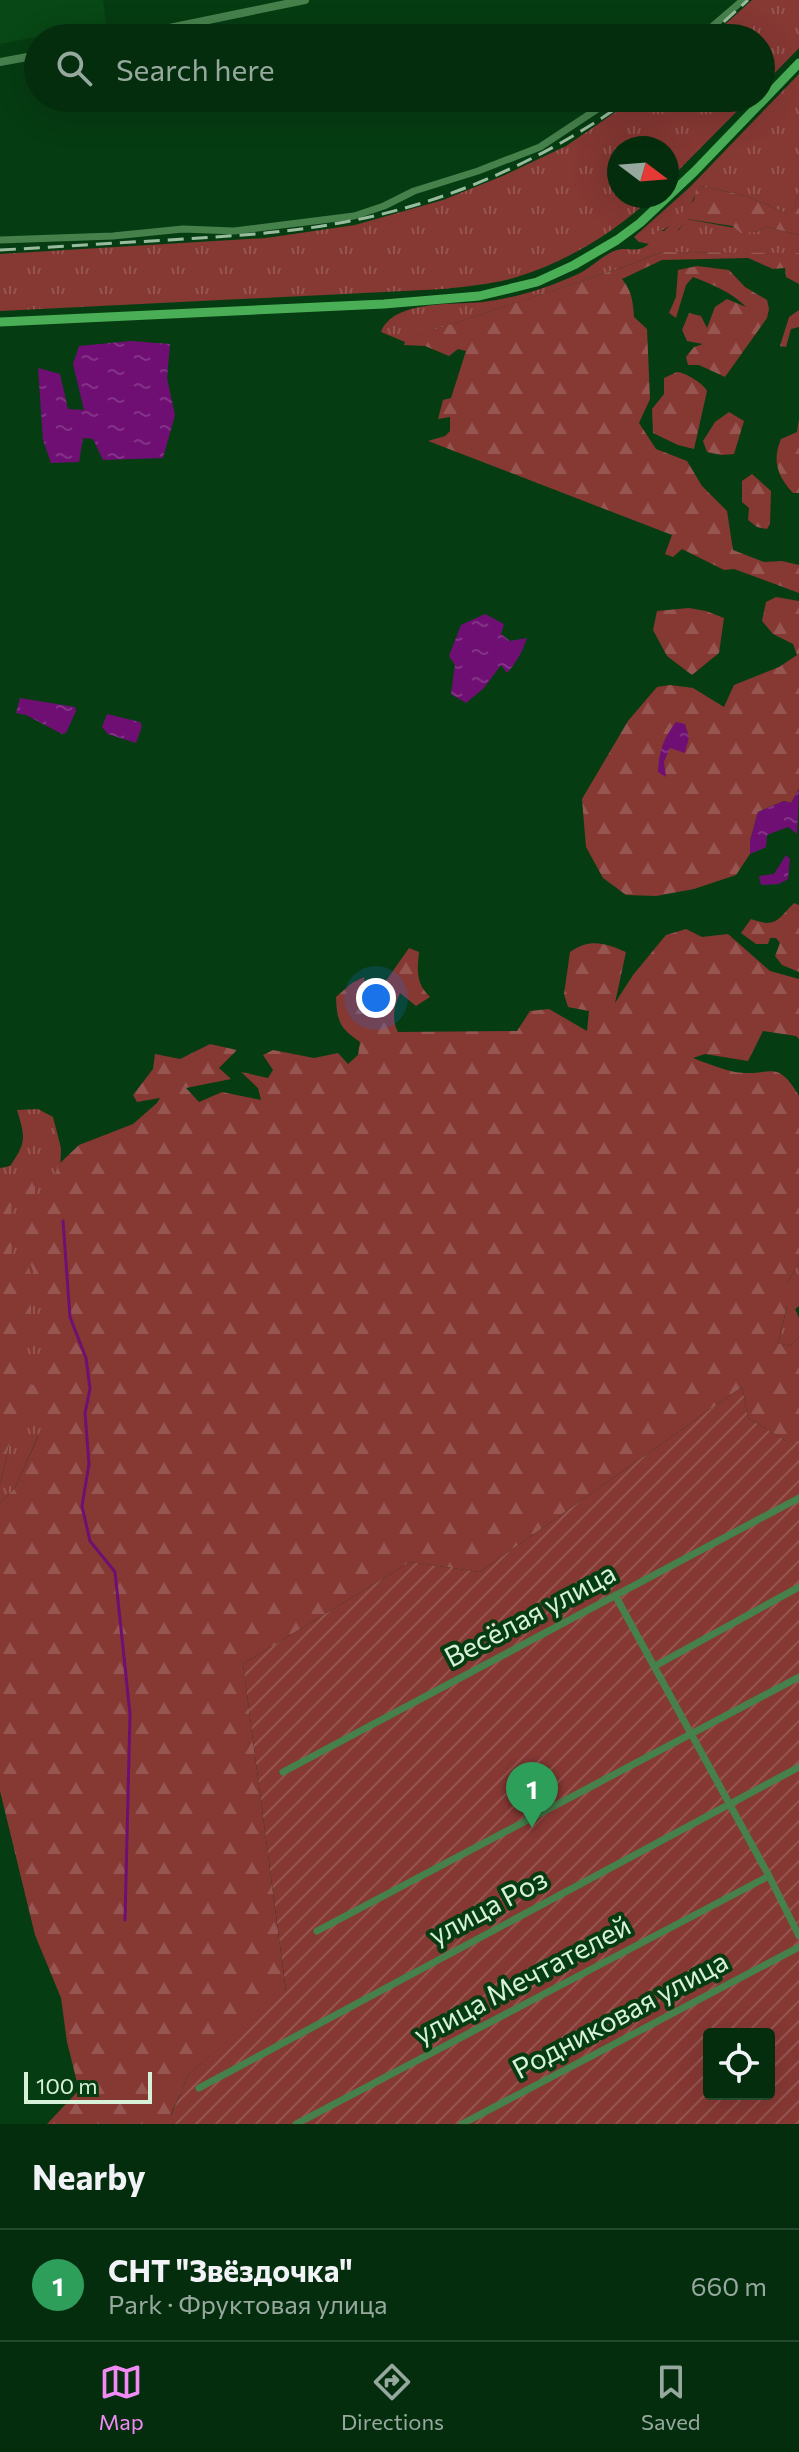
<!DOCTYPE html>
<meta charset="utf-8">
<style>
body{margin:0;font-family:Commissioner,sans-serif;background:#12391c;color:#f1f3f6}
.controls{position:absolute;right:24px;bottom:24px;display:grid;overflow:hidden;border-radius:8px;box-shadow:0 8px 32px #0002}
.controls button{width:72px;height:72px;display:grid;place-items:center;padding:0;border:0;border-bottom:2px solid #25492e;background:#042d0e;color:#f1f3f6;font:40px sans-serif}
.compass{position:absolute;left:607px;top:136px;width:72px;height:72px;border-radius:50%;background:#042d0e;box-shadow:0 8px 32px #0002;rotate:106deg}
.scale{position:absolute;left:24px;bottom:20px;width:128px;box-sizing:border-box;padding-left:8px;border:4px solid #d7f2d8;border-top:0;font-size:22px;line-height:28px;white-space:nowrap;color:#d7f2d8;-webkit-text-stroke:6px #063c12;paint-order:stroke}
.you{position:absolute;left:376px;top:998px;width:28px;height:28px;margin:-20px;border:6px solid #fff;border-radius:50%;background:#1a73e8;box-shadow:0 0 0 12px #1a73e833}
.badge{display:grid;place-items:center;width:52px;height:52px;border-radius:50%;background:#f18af4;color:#fff;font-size:26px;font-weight:700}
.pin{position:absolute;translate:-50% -66px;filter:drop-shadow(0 2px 4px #0008)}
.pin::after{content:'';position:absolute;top:42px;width:28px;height:24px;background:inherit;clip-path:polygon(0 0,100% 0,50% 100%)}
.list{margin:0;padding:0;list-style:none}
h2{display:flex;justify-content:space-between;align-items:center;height:104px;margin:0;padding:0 32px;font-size:34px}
h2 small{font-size:26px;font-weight:400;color:#97a89e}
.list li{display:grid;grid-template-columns:52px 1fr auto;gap:24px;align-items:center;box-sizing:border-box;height:112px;padding:0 32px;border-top:2px solid #25492e}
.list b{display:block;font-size:30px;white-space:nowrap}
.list p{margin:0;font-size:26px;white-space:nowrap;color:#97a89e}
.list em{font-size:26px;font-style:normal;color:#97a89e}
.icon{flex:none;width:44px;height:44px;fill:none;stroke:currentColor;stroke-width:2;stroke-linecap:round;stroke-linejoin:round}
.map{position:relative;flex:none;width:799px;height:2124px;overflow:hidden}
.search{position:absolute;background:#042d0e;box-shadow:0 8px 32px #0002;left:24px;right:24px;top:24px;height:88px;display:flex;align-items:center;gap:20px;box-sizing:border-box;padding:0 28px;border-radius:44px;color:#97a89e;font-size:30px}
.sheet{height:216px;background:#042d0e}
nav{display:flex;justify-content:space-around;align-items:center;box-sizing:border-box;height:112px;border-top:2px solid #25492e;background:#042d0e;font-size:22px;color:#97a89e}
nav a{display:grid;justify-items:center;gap:4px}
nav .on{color:#f18af4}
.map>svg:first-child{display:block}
</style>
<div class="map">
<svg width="799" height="2124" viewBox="0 0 799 2124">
<defs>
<pattern id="grass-tufts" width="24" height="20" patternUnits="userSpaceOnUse" patternTransform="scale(2)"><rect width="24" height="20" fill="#863833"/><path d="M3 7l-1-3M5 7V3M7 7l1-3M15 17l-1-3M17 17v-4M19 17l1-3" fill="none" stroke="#965550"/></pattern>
<pattern id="forest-firs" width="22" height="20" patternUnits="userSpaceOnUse" patternTransform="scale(2)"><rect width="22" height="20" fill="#863833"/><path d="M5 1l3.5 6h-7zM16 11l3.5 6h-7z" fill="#965550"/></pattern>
<pattern id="garden-furrows" width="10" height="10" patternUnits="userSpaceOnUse" patternTransform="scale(2)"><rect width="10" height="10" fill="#863833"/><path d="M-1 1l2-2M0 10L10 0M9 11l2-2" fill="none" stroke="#965550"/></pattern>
<pattern id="water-ripples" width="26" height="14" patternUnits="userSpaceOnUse" patternTransform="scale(2)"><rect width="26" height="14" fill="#6f0f74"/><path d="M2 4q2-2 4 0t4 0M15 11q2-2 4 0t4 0" fill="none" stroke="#833287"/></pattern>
</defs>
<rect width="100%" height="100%" fill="#063c12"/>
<!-- built -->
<path fill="#084716" d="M0,0H103L106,23L0,44Z"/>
<!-- grass -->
<path fill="url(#grass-tufts)" d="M752,0H799V48L761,87V38H710Z
M799,74V192L792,214H788L746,196L701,186C694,192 696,196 691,203C681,218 666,230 650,237L679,230L686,219L757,232L767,227L799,235V254L662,252L618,269L407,339L405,342L381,332C393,300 453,305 483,302C515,298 548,288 578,274C591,268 602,256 614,251C628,245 635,255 649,244L639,242L634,237L690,187Z
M636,98H750L667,182V148H619V196H653C616,232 566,262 517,277C493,284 468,286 444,289L0,311V254L266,238L355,225L443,200L505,175L566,146Z
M38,1109L53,1117L61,1148L51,1432L38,1436L15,1488L0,1503V1485L9,1446L0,1448V1168L10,1166C27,1142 25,1137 17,1110Z
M799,1262V1306L795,1309L799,1318V1337L790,1346L778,1343L787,1307V1284Z"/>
<!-- forest -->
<path fill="url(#forest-firs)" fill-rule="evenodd" d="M701,186L746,196L788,214L792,213L799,192V235L767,227L757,232L741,233L732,226L687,219C677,233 667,242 650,244L652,231H664L694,200L696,190Z
M662,252L799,253V284L786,277L785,268L773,269L748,258L662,260L622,279C632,291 633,302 634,317L647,329L650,399L639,423L656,449L687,461L702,486L727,511L733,550L764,562L782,561L799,565V593L734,569L724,570L682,549L673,557L665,554L672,535L428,441L445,436L450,431V417L438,419L443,400L451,398L466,351L458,349L449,356L425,346L404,345L406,339L618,269Z
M697,266L729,270L745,287L767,300L769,309L767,318L725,377L699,365H688L686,357L694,347L703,344L687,341L682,330L689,313L701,316L707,328L715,307L727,299L746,307C733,293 712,284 693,277L686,285L676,318L669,313L676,297L678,270Z
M799,310V327L791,329L786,347L780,346L789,317Z
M677,372C685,372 704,384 707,391L694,449L678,445L653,433L652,409L664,394V378Z
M729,412L744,421L734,454L721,455L707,452L703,441L715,422Z
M799,419V493H793C777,476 772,460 781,439L797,432Z
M752,474L771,491L770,524L767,529L757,527L748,520L749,508L742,502V481Z
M776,597L799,601V789L791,803L784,801L758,812L750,841V854L736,875L694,889L656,896L626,895L603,878L586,847L582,799L628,721L657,687L670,685L693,688L724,707L734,685L779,667L797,655L793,644L773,634L762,621L766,602Z
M689,608L706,611L724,618L719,653L692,675L667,656L653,630L657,611Z
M794,903L799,905V972L782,965L775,956L780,943L776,938H770L768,944H756L741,933L751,919C776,928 776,921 794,903Z
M686,929L702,937L728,934L770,971L799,979V1039L796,1036L763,1031L748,1061L705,1054L693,1058C706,1063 721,1069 735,1072C770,1078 776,1056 799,1096V1262L787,1284V1306L778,1343L790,1346L799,1337V1441H786L748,1418L742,1387L480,1572L410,1562L243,1664L286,1992L189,2074L171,2114L174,2124H47L79,2090L67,2042L61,1998L35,1935L0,1791V1503L15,1488L45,1421L22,1422L10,1441L0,1485V1180L11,1181L12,1268L17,1264L19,1222L26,1205L19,1178H33L35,1205L48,1191L59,1164L79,1145L133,1124L157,1103L160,1098L137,1102L133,1095L153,1069L155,1054L180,1059L210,1044L237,1050L219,1068L231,1079L186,1088L199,1102L222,1092L261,1100L258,1088L241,1072L268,1078L273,1070L263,1055L273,1050L314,1058L338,1053L348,1064L358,1055L360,1042C340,1028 337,1022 336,997L352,983L364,977L366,996L381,988L409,948L419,952C417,970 416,984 430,997L416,1006L400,993C394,1006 391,1019 398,1032L517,1031L530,1011L549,1009L587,1031L589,1011L568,1007L564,994L570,952C590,938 605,943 626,952L615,1003L633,975L666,935ZM29,1261L43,1295L49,1303L41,1331L42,1380L32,1385L24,1378V1334L31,1326C33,1304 26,1283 29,1261Z"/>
<!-- garden -->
<path fill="url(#garden-furrows)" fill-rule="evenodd" d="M742,1387L748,1418L786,1441H799V2124H174L171,2115L189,2074L286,1991L243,1664L410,1562L480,1572ZM709,2034H769V2094H709Z"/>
<!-- water -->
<path fill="url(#water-ripples)" d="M131,341L170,344L167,378L175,415L163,458L103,460L93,439L83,438L79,462L51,463L43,440L38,368L60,374L68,409L84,410L73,364L79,346Z
M485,614L504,624L501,634L510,641L527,638C522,652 517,662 507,673L501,665L484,688L466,703L451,694L455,665L449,656L461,625Z
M20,698L75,707L76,711L66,733L62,734L26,715L16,713Z
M107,714L140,722L142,726L136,743L108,734L102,727Z
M676,722L685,724L689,737L685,753L670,748L664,762L666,777L658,772C659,751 663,739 676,722Z
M799,789L797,834L788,827L767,835L766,847L750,854V841L758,812L784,801L791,803Z
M786,855L790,859L788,879L779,884L761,885L759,876L774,874Z"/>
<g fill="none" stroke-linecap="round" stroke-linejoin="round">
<!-- stream -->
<path stroke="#6f0f74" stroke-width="3" d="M63,1221L70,1317L86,1358L90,1389L85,1413L89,1464L82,1506L90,1541L115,1572L130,1714L125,1920"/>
<!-- minor -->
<path stroke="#46814c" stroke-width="7" d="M699,38L743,0
M0,240L113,236L183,229L234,231L354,216L384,206L414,191L478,171L540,147L614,98
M615,1595L769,1876L799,1936
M655,1666L799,1587
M283,1772L799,1498
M317,1931L799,1677
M199,2088L799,1767
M296,2124L769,1876
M462,2124L799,1947"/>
<!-- tertiary -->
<path stroke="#46814c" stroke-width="8" d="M121,38L305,0
M0,62L38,55"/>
<!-- secondary -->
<path stroke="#4aae57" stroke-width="9" d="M0,322L384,304L479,296L537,282L574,265L617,240L640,223L695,171L799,63"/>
<!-- rail -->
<path stroke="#99bc9e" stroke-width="3" stroke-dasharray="16 8" stroke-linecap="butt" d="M706,38L748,0
M0,250C56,247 113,243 169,240C230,236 290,233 350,221C450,202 548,158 631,98"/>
</g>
<g text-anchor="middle" stroke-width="8" stroke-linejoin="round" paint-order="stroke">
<!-- street labels -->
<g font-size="28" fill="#d7f2d8" stroke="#063c12">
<text transform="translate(530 1615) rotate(-28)" y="10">Весёлая улица</text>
<text transform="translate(488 1907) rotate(-28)" y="10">улица Роз</text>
<text transform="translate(522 1980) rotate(-28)" y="10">улица Мечтателей</text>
<text transform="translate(620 2015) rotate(-28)" y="10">Родниковая улица</text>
</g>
</g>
</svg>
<div class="controls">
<button><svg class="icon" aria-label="locate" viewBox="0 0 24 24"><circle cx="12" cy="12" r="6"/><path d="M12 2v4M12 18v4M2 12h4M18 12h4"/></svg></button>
</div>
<svg class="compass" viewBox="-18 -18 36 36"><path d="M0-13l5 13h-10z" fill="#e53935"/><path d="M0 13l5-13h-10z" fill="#97a89e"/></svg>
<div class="scale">100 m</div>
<div class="you"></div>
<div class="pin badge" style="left:532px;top:1828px;background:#2e9e5b">1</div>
<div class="search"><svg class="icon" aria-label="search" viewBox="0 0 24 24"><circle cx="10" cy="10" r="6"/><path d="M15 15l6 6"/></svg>Search here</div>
</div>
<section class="sheet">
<h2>Nearby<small></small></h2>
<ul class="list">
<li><span class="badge" style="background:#2e9e5b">1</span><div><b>СНТ &quot;Звёздочка&quot;</b><p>Park · Фруктовая улица</p></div><em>660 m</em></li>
</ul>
</section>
<nav>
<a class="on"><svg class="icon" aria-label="map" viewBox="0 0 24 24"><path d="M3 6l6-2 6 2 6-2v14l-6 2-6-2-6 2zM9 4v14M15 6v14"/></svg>Map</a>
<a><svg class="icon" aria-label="directions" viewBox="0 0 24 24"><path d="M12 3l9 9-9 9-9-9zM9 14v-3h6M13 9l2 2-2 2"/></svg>Directions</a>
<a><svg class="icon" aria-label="saved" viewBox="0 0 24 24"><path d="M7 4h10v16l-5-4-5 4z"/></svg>Saved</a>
</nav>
